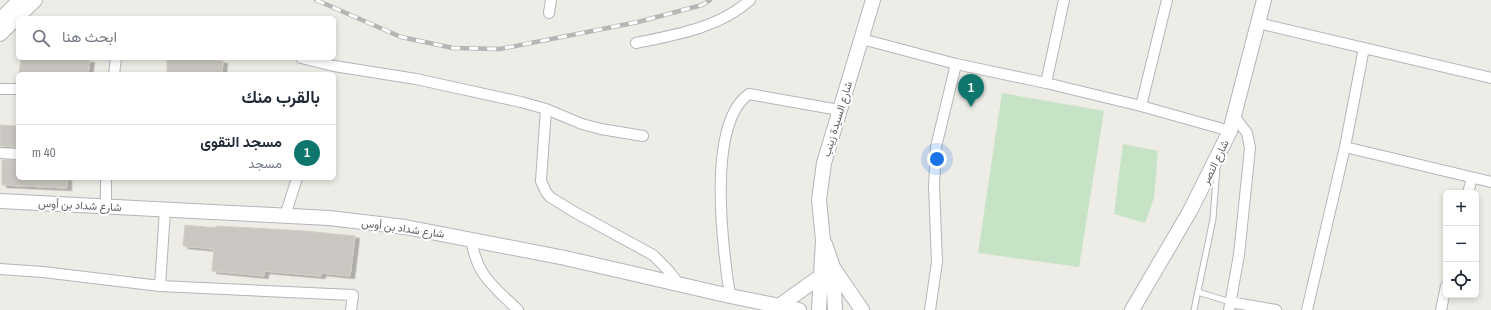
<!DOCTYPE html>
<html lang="ar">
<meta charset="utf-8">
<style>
body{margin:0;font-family:"Archivo Narrow",Vazirmatn,sans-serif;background:#f2f2f3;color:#1f2937;direction:rtl}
.controls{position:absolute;right:12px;bottom:12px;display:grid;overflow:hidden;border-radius:6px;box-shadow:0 2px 6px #0003}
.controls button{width:36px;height:36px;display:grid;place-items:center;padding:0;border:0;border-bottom:1px solid #e0e1e3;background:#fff;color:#1f2937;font:20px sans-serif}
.you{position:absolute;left:937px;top:159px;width:14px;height:14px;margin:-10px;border:3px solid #fff;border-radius:50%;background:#1a73e8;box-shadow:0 0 0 6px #1a73e833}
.badge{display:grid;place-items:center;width:26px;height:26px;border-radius:50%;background:#0f766e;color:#fff;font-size:13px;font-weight:700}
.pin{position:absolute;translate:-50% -33px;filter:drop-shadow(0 1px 2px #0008)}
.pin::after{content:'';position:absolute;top:21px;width:14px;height:12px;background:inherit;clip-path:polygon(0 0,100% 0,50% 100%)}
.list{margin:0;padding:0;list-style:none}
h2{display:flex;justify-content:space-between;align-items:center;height:52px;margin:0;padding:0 16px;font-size:17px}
h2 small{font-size:13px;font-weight:400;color:#747a83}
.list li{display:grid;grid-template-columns:26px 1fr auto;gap:12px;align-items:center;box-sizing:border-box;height:56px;padding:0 16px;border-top:1px solid #e0e1e3}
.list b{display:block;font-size:15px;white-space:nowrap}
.list p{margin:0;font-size:13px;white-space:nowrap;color:#747a83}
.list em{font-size:13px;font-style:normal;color:#747a83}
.icon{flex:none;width:22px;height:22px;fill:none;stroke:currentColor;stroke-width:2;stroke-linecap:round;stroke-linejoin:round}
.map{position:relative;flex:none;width:1491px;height:310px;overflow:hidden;direction:ltr}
.search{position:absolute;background:#fff;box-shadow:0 2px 6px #0003;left:16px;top:16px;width:320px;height:44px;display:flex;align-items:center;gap:10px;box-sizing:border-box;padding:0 14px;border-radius:6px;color:#747a83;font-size:15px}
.panel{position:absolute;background:#fff;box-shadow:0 2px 6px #0003;left:16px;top:72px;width:320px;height:108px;border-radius:6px;direction:rtl}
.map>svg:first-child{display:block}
</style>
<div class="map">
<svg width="1491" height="310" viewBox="0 0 1491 310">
<defs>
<filter id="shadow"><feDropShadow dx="4.5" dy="2.5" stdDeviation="0" flood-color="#0004"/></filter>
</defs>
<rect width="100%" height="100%" fill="#eeece6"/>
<!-- green -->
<path fill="#c7e3c5" d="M1002,93L1104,111L1079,267L978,253Z
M1123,144L1158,151L1154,198L1145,223L1114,214Z"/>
<!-- building -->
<path fill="#cac7c2" stroke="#d3cdc5" filter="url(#shadow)" d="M21,58L90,60L88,74H19Z
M167,58H205V60L223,61L222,74H167Z
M0,125L18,126V147L0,146Z
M2,160H18V178H67V188L2,185Z
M185,225L216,228V226L305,231L355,236L350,276L321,273V276L264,271V276L212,271L214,249L183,246Z"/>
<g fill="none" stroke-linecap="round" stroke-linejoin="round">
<defs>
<path id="lane" d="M1198,292L1230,302
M1194,310L1213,219L1217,167"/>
<path id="street" d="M549,13L551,0
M1258,23L1491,78
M862,39L956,64L1046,83L1141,106L1230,131
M636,43C675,35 719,28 750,0
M301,58L334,66L416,79L521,102L546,109L582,124L601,129L643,136
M114,74L116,58
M1046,83L1064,0
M0,89H18
M1141,106L1167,0
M546,109L541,181L546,192L550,197L576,213L653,255L669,271L678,283
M1345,147L1491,182
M0,153L18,154
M1468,193L1472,178
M106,206V178
M285,216L297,178
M471,238C476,275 493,286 518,310
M0,269L43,272L160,286L353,295L351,310
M160,286L165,210
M730,296C723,250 706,124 749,94L839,110
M1230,302L1276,310
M930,310L937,262L934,186L936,147L956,64
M1229,310L1239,255L1250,148L1247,133L1234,116
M1307,310L1345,147L1364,48
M1441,310L1446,286"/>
<path id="secondary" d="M0,20L20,0
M0,34L35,0
M0,201L329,218L405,227L565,258L730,296L799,310
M825,244L833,267L835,310
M834,269L862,310
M779,306L821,276
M819,310L823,240L819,200L824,163L873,0
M1132,310L1190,211L1230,131L1264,0"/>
</defs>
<!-- lane casing -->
<use href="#lane" stroke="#b3b6b9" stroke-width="7"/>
<!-- street casing -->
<use href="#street" stroke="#b3b6b9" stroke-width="12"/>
<!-- secondary casing -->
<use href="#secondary" stroke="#b2b5b9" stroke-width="16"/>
<!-- lane -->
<use href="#lane" stroke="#fff" stroke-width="5"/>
<!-- street -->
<use href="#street" stroke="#fff" stroke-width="10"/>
<!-- secondary -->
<use href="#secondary" stroke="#fff" stroke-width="14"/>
<defs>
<path id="rail" d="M316,0L401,37L453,48L500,49L638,22L702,5L710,0"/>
</defs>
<!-- rail casing -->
<use href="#rail" stroke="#b4b5b5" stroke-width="4.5"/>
<!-- rail -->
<use href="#rail" stroke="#fff" stroke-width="3" stroke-dasharray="9" stroke-linecap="butt"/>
</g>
<g text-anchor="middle" stroke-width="4" stroke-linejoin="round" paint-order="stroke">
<!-- street labels -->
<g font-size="11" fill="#5d6165" stroke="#fff">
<text transform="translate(837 119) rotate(-73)" y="4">شارع السيدة زينب</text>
<text transform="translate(1215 162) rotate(-64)" y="4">شارع النصر</text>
<text transform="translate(80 205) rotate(3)" y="4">شارع شداد بن أوس</text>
<text transform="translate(403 228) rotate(8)" y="4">شارع شداد بن أوس</text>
</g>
</g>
</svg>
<div class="controls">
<button>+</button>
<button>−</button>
<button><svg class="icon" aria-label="locate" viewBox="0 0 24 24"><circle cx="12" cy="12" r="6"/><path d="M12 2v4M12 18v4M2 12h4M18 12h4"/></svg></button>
</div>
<div class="you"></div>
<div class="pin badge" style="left:971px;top:107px">1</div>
<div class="search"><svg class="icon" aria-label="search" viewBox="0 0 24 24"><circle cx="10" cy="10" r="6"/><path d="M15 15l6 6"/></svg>ابحث هنا</div>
<section class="panel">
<h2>بالقرب منك<small></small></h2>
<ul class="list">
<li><span class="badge">1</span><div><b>مسجد التقوى</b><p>مسجد</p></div><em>40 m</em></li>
</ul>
</section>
</div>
